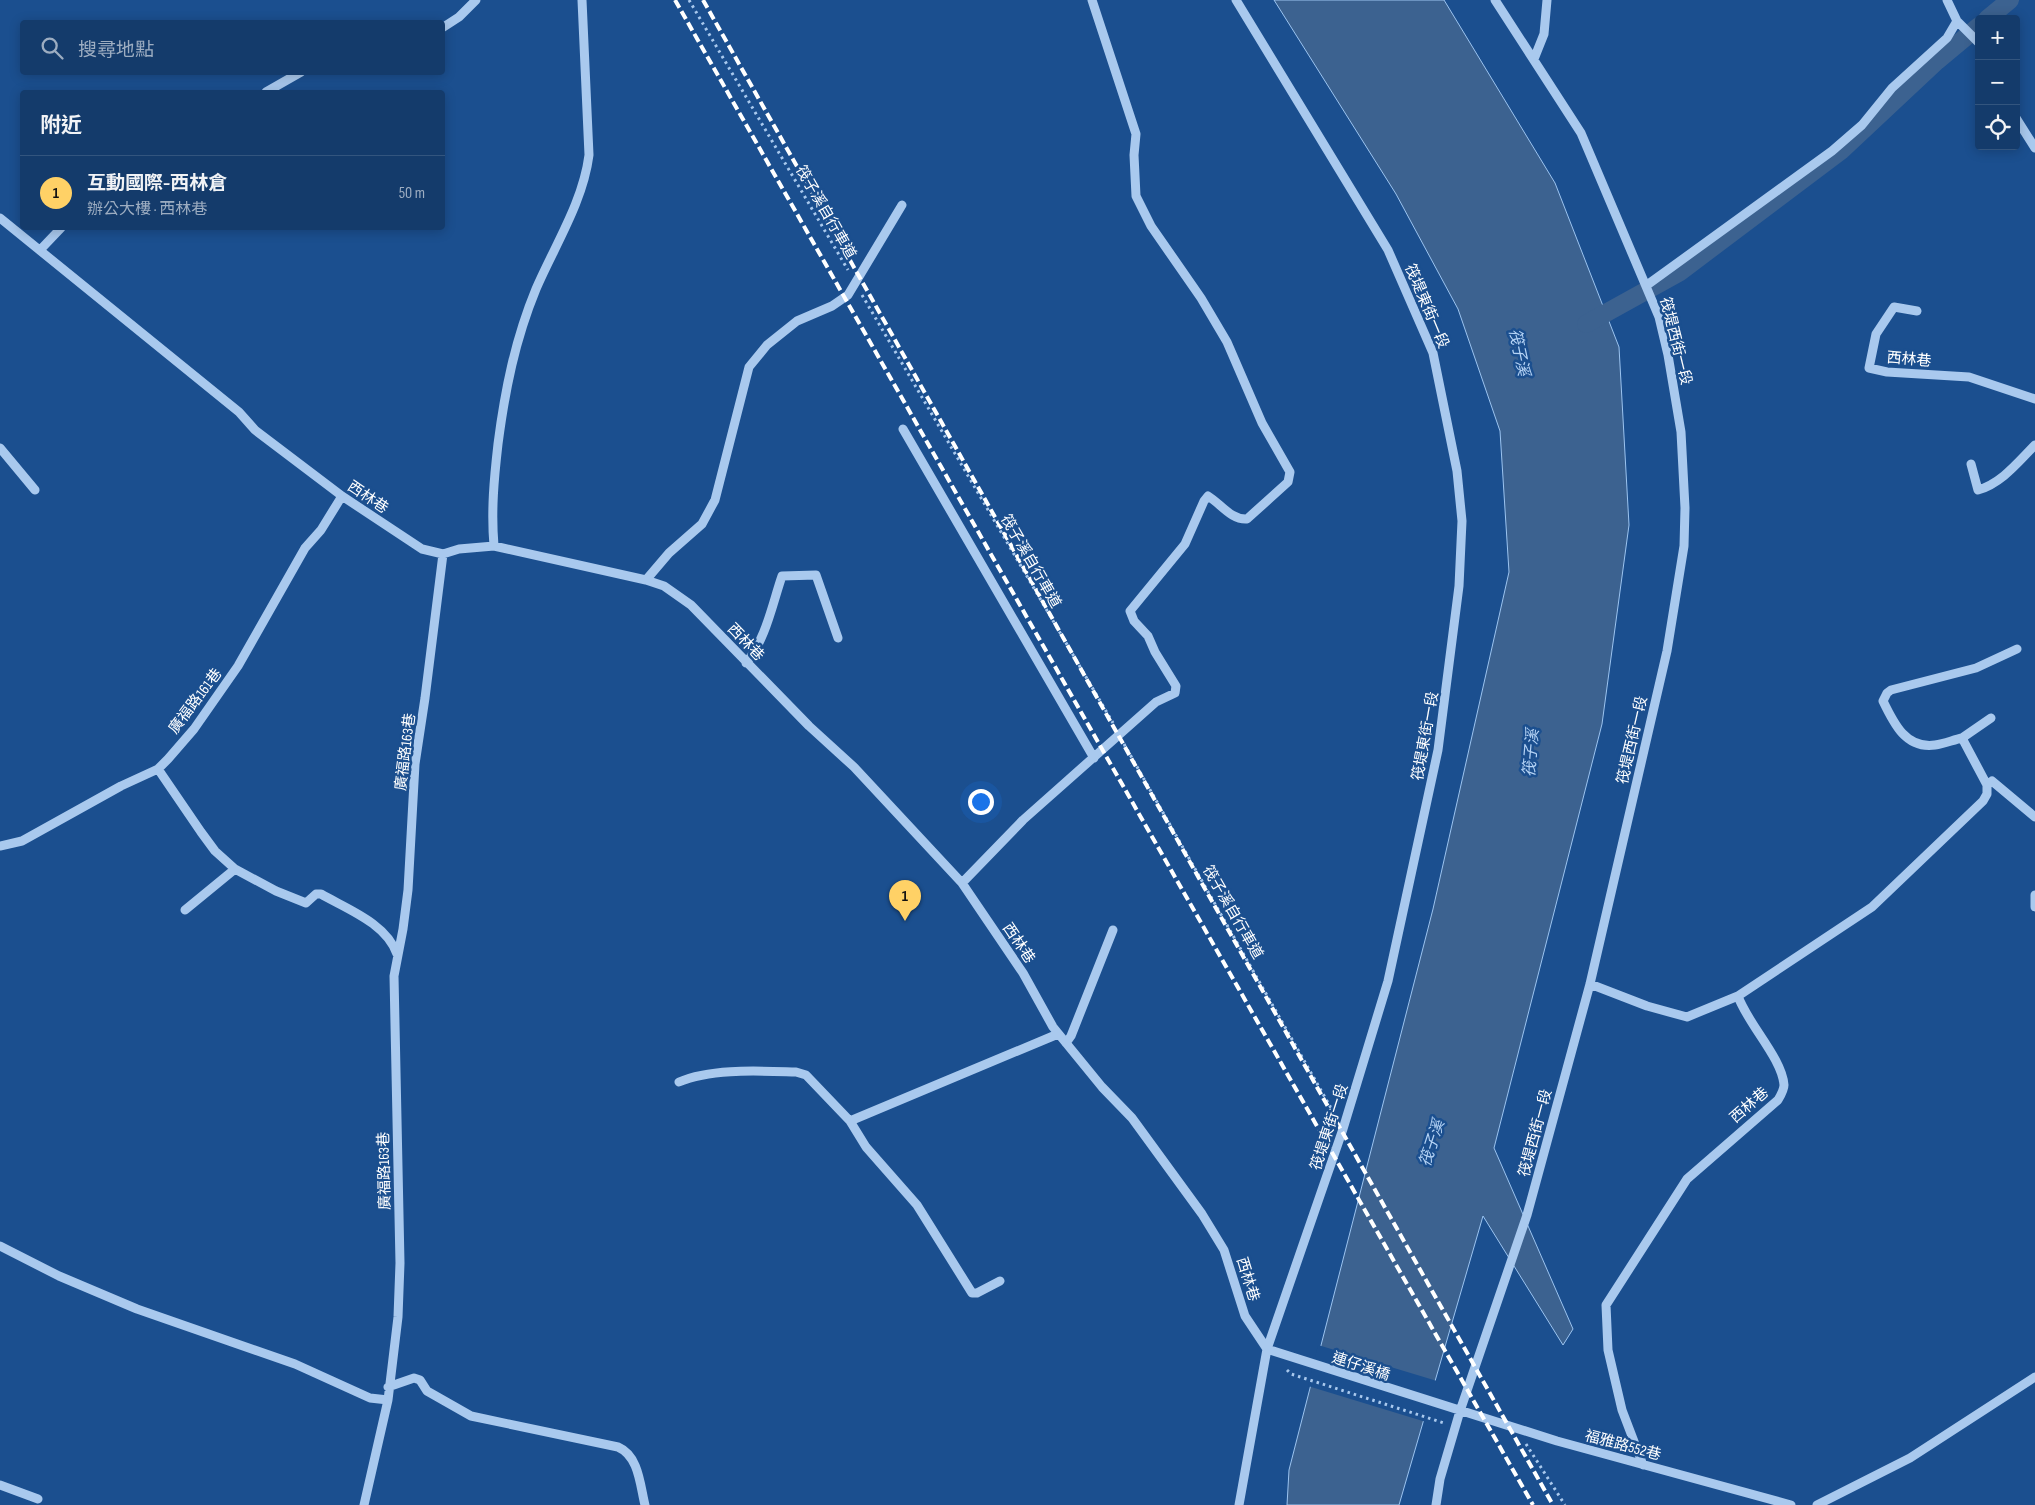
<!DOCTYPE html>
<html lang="zh-TW">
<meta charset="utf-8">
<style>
body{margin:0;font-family:"Sofia Sans Condensed","Noto Sans TC",sans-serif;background:#214673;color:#f1f3f6}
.controls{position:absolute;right:15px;top:15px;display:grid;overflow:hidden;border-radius:5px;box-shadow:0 2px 12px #0003}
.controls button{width:45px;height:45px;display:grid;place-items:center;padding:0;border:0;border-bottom:1px solid #33557e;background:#143b6b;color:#f1f3f6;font:25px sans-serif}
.you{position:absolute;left:980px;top:801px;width:18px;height:18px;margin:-12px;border:4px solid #fff;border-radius:50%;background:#1a73e8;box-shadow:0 0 0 8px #1a73e833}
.badge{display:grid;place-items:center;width:32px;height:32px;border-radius:50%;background:#ffd166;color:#111;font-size:16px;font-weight:700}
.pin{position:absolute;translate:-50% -41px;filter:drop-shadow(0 1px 2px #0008)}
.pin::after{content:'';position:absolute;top:26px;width:18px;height:15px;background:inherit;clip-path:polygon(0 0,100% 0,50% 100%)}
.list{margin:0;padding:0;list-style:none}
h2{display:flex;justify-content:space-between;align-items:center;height:65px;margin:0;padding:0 20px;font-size:21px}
h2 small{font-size:16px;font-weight:400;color:#9dadc1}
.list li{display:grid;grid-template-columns:32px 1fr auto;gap:15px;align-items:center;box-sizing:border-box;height:75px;padding:0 20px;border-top:1px solid #33557e}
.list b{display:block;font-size:19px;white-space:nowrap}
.list p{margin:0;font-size:16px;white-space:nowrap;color:#9dadc1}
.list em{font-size:16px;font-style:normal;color:#9dadc1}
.icon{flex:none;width:28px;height:28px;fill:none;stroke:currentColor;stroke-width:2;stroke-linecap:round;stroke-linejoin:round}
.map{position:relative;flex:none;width:2035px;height:1505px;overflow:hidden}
.search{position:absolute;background:#143b6b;box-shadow:0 2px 12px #0003;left:20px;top:20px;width:425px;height:55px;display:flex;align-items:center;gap:12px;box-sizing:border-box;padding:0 18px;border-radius:5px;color:#9dadc1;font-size:19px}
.panel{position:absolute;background:#143b6b;box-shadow:0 2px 12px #0003;left:20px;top:90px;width:425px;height:140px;border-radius:5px}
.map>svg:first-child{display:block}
</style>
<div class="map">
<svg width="2035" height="1505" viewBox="0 0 2035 1505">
<rect width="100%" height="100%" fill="#1b4f8f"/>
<!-- water -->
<path fill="#3c6290" stroke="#9cc4f0" d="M1274,0H1444L1555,183L1619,347L1629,525L1602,724L1494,1148L1573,1329L1563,1345L1483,1216L1399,1505H1287L1289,1470L1433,909L1509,572L1500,431L1458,309L1396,194Z"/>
<!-- pier -->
<path fill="#1b4f8f" d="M1318,1345L1437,1381L1426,1422L1308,1386Z"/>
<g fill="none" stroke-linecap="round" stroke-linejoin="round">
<!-- canal -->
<path stroke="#3c6290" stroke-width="18" d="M1987,19L2010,0
M1586,324L1680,272L1842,150L1937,61L1979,26"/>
<!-- path -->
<path stroke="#a9c9ee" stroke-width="3" stroke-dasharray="2.5 4" stroke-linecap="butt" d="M689,0L848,270
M862,295L1113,723
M1124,744L1335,1115
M1287,1370L1291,1374L1444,1423
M1526,1444L1565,1505"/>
<!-- minor -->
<path stroke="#a9c9ee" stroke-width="9" d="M1236,0L1388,250L1433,353L1457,471L1462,521L1459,586L1438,750L1388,981L1343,1129L1267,1349L1239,1505
M1947,0L1957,21L1979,43
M442,28L459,17L476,0
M1534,59L1544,34L1547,0
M266,92L301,72
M2016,118L2035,148
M0,218L239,412L255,430L342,496L422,549L443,554L459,549L494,546L646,580L664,586L691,605L809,726L854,767L962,883L1023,973L1053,1027L1102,1087L1132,1118L1202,1214L1224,1250L1245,1316L1267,1349
M41,249L61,228
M1647,285L1832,151L1862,125L1892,88L1947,38L1957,21
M1917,311L1894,307L1876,334L1869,368L1887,372L1969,377L2035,399
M903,429L1094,758
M0,448L35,490
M1971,464L1978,490C2002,483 2018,462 2035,445
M494,546C491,511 494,479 498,444C505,390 515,340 536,289C555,245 583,202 589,155L582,0
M646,580L669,553L702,524L715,500L749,367L767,345L797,321L832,306L848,295L902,205
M746,663C766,639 772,605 782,576L816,575L838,638
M1962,738L1991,718
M158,769L201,832L215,851L235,869
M1987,785L1962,738C1953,740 1944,744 1935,745C1906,749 1894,724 1883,701L1887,693L1891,690L1976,668L2017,649
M0,846L22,841L121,786L158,769L168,759L194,729L238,666L305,548L321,530L342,496
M962,883L1023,820L1156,702L1175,693L1176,686L1155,652L1148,636L1134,621L1130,611L1185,544L1204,501L1208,496C1221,504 1231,520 1247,519L1288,482L1290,472L1262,423L1227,342L1201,298L1151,226L1136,196L1134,155L1136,134L1092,0
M2035,895V907
M185,910L235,869L276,891L306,903L316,894H321C347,909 386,923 397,954
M1590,984L1647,1006L1687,1017L1738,996
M1066,1043L1071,1036L1113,930
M679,1082C711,1068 760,1071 796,1072L806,1075L850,1121L866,1147L917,1205L972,1293H977L1000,1281
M850,1121L1058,1034
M0,1246L59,1276L137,1309L295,1364L370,1398L388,1400
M1267,1349L1557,1441L1791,1505
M388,1387L414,1378L420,1380L427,1391L471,1416L618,1447C639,1456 640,1485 645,1505
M1643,1465L1622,1410L1608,1350L1606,1305L1687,1179L1778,1100C1781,1095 1784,1090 1784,1085C1782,1058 1747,1023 1738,996L1872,907L1983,801L1987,794V785L1992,781L2035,817
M0,1485L38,1499
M364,1505L388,1400L398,1317L400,1263L394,976L403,929L408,890L415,764L425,698L443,554
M1436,1505L1440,1479L1460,1411L1527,1215L1590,984L1667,651L1684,546L1685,508L1681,432L1668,355L1659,317L1581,133L1495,0
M1817,1505L1910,1458L2035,1377"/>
<!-- rail -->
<path stroke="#fff" stroke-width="4" stroke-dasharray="9 4" stroke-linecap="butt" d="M675,0L1533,1505
M703,0L1553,1505"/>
</g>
<g text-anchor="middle" stroke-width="5" stroke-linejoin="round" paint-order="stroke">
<!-- street labels -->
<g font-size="15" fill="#fff" stroke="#1b4f8f">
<text transform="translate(826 212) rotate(60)" y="5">筏子溪自行車道</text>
<text transform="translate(1427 306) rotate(67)" y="5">筏堤東街一段</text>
<text transform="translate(1676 341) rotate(76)" y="5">筏堤西街一段</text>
<text transform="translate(1909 359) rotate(5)" y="5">西林巷</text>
<text transform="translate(368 497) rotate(34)" y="5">西林巷</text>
<text transform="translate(1031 561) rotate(60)" y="5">筏子溪自行車道</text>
<text transform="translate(746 642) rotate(46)" y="5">西林巷</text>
<text transform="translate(195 701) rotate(-53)" y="5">廣福路161巷</text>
<text transform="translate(1425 736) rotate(-80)" y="5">筏堤東街一段</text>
<text transform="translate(1632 740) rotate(-77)" y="5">筏堤西街一段</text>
<text transform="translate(405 752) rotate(-83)" y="5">廣福路163巷</text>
<text transform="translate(1233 912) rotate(60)" y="5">筏子溪自行車道</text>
<text transform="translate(1019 943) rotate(56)" y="5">西林巷</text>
<text transform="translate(1749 1105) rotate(-41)" y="5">西林巷</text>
<text transform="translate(1329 1127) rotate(-72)" y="5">筏堤東街一段</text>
<text transform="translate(1535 1133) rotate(-75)" y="5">筏堤西街一段</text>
<text transform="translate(384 1171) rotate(-91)" y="5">廣福路163巷</text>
<text transform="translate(1248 1279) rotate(73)" y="5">西林巷</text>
<text transform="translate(1361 1366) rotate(18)" y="5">連仔溪橋</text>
<text transform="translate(1623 1445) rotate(15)" y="5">福雅路552巷</text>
</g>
<!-- water labels -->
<g font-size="16" font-style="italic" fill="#b5d3f5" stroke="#1b4f8f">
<text transform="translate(1520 352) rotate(78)" y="6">筏子溪</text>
<text transform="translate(1530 753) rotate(-85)" y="6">筏子溪</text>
<text transform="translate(1431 1143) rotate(-72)" y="6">筏子溪</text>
</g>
</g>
</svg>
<div class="controls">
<button>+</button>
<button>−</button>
<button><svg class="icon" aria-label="locate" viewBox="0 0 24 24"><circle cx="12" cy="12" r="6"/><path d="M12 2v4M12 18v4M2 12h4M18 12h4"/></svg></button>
</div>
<div class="you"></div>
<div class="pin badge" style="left:905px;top:921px">1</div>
<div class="search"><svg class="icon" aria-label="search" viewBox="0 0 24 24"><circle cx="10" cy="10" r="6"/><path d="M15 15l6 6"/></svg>搜尋地點</div>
<section class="panel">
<h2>附近<small></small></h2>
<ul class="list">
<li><span class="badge">1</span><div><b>互動國際-西林倉</b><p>辦公大樓 · 西林巷</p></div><em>50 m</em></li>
</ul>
</section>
</div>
